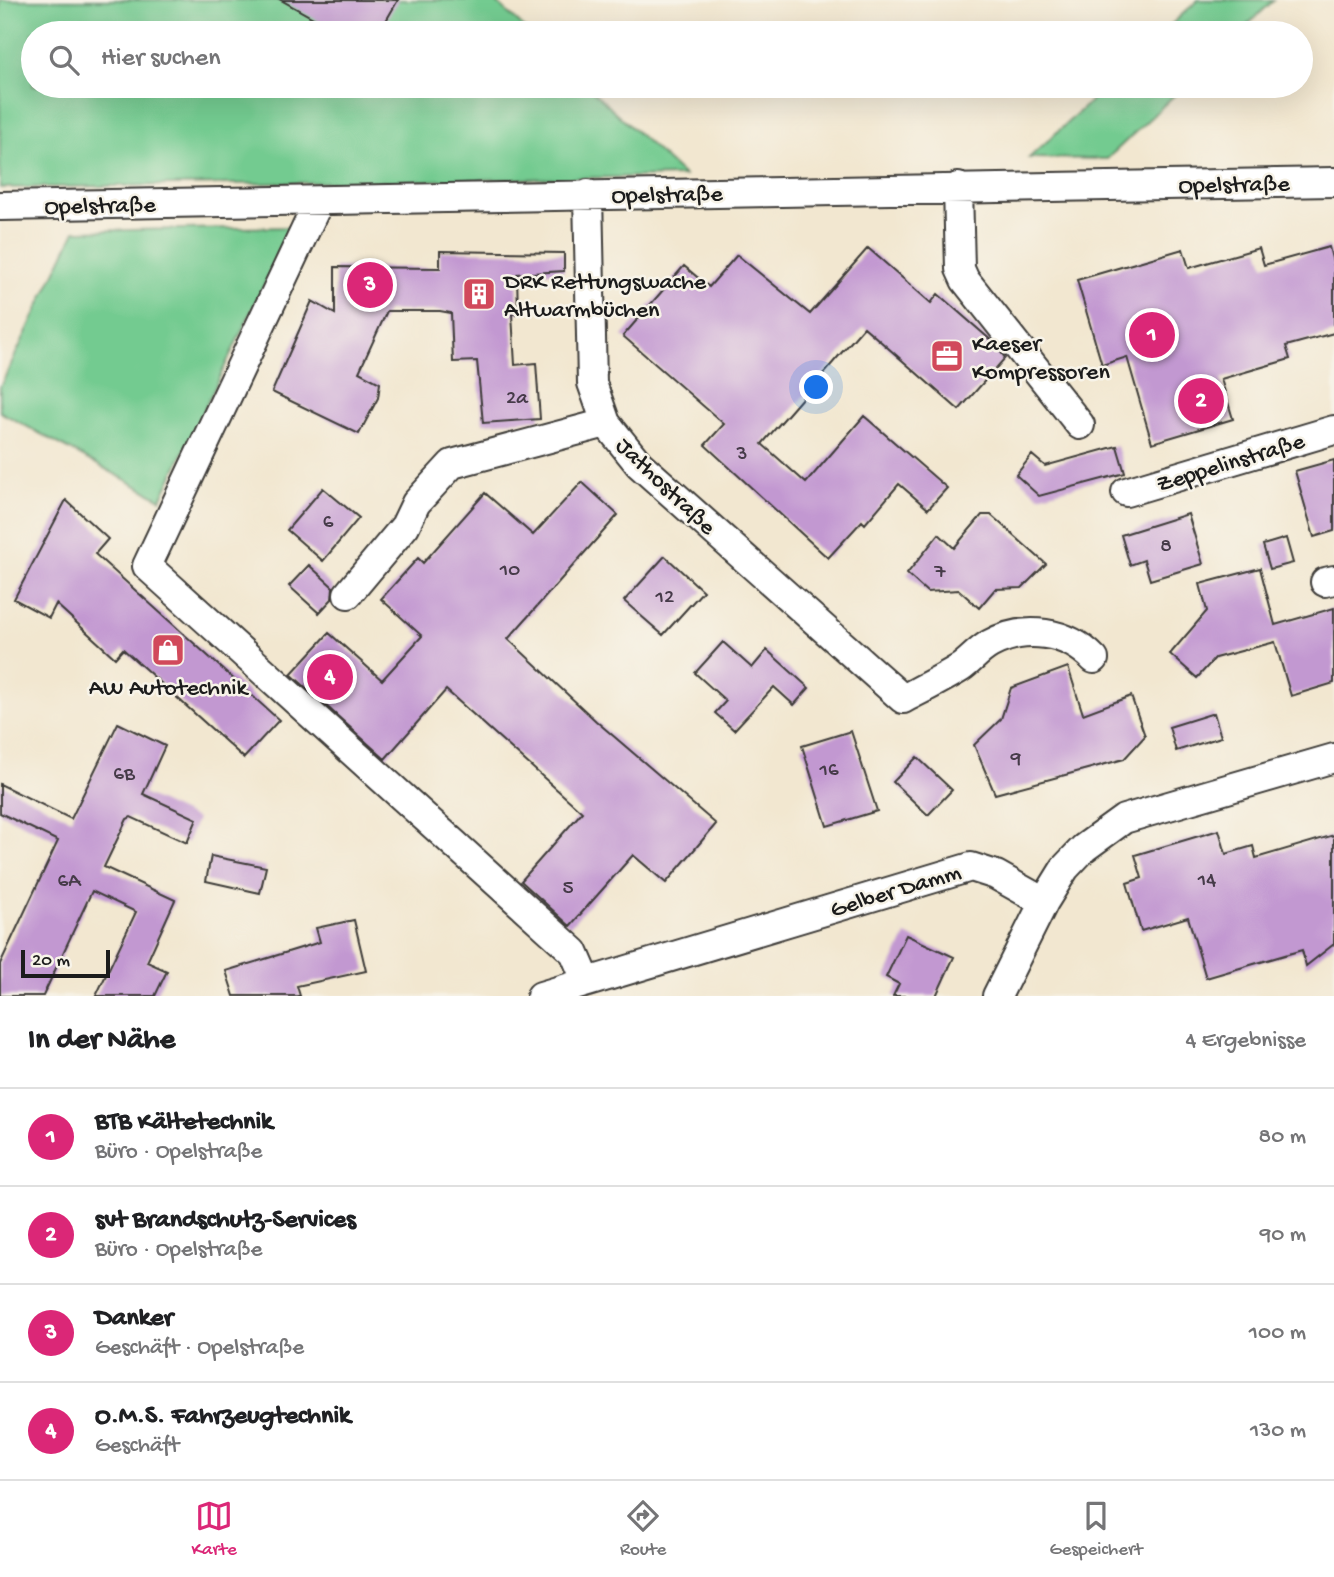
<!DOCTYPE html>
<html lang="de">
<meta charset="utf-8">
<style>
body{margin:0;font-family:"Gochi Hand",sans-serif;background:#f2f2f2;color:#202124}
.scale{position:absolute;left:21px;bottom:18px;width:89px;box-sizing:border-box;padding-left:7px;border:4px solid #1c1c1c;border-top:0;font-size:19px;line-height:24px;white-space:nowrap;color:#1c1c1c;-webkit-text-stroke:5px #f7f3e8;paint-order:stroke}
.you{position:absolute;left:817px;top:388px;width:24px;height:24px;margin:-18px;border:5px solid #fff;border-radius:50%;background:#1a73e8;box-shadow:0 0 0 10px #1a73e833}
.badge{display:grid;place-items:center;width:46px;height:46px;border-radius:50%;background:#db2777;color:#fff;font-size:23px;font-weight:700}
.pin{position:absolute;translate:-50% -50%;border:4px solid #fff;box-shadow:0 2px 7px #0006}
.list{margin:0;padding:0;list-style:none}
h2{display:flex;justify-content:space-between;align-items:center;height:91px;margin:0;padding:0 28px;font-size:30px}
h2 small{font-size:23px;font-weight:400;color:#757577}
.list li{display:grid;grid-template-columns:46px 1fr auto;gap:21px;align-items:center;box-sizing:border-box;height:98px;padding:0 28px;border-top:2px solid #e0e0e0}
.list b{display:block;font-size:26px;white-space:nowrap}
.list p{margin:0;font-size:23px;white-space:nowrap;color:#757577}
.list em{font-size:23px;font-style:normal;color:#757577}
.icon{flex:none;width:38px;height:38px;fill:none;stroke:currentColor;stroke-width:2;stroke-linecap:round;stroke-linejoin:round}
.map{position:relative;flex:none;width:1334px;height:996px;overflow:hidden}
.search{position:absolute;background:#fff;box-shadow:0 7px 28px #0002;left:21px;right:21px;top:21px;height:77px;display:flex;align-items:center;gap:18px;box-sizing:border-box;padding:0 24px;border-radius:38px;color:#757577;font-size:26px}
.sheet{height:483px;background:#fff}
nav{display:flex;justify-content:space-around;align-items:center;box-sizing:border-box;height:98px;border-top:2px solid #e0e0e0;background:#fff;font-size:19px;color:#757577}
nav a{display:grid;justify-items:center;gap:4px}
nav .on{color:#db2777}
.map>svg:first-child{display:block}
</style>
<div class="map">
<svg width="1334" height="996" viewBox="0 0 1334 996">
<rect width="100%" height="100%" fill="#f7f3e8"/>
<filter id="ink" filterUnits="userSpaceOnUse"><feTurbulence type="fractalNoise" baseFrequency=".0143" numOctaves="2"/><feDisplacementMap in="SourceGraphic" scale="14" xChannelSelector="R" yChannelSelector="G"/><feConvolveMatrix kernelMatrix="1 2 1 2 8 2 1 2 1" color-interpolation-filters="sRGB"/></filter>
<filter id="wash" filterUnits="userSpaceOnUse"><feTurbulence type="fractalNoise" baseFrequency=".00686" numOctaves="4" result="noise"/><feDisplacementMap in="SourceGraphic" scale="28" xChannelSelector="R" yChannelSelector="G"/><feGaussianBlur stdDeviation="1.57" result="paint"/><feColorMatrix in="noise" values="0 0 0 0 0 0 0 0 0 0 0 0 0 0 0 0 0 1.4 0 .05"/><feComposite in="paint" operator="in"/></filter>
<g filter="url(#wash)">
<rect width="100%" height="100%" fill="#f2e7d0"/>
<!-- green -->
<path fill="#73cb90" stroke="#487456" stroke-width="2" d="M0,0H494L530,33H33V86H587L684,176L0,188Z
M1198,0H1274L1239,33H1162Z
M1107,86H1184L1107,159L1029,158Z
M292,227L161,499L0,412V387L75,231Z"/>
<g id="blocks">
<!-- building -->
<path fill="#c298d1" d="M281,0H398L379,33H340Z
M1329,247L1334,266V333L1286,346L1290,359L1221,379L1233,419L1152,443L1127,357L1102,365L1077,280L1183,249L1189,268L1259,248L1264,265Z
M868,248L931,303L938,294L994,343L1005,358L959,410L864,327L762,444L806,483L864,416L947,488L928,509L899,484L865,524L862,521L828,558L705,445L724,424L623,336L684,266L709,287L737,255L810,314Z
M440,251L564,253V271L517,274L518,314H512L515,365L536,363L540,419L483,423L477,361L453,362L451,313L440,311H387L359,372L380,383L378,398L359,434L272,392L312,301L335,314V267L440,268Z
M1117,446L1125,473L1039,496L1016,475L1032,455L1045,466Z
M1334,460V531L1314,537L1295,471Z
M582,482L618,515L508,639L596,721L716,824L666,883L633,855L570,926L521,881L582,812L446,690L385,759L291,674L329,633L382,680L422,636L381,599L418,558L423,563L485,493L533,535Z
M323,488L359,518L323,561L287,530Z
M66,500L108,539L95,554L279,720L244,758L123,649L115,658L56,604L49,618L14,599Z
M1188,514L1203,564L1150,580L1144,560L1130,565L1121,535Z
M982,515H991L1046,564L1022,588L995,589L979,608L959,590L927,592L907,574L939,534L954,548Z
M1286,538L1293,563L1270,569L1263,545Z
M665,556L703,591L663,635L624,601Z
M309,565L333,587L332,599L319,613L289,586Z
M1260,568L1275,625L1334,608V683L1291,696L1275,642L1215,658L1197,678L1170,654L1207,611L1200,584Z
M723,642L752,668L767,650L809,688L794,705L774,687L734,730L715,713L726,701L695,673Z
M1068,667L1083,714L1131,696L1145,736L1124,759L995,794L974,745L1001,719L1011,688Z
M1214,713L1221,737L1176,751L1169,727Z
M118,723L165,746L143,794L197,819L187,843L131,817L127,819L104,867L175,900L147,962L167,971L155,996H96L136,912L92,891L43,996H0V964L58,841L0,813V784L71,819Z
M851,731L877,811L827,826L802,746Z
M917,757L952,790L928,815L893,782Z
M1219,830L1226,854L1253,846L1256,858L1334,835V944L1306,966L1302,950L1206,978L1188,917L1141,931L1127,883L1142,878L1135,855Z
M211,856L266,867L260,893L206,881Z
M354,920L366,971L297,986L300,996H234L226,971L320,942L316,928Z
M906,935L954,957L936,996H893L899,984L886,977Z"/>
</g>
</g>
<g filter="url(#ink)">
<use href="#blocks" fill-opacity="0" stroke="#3c3a37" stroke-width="2"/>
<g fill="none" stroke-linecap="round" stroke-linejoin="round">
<defs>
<path id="minor" d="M958,187L960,269L965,280L1080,425
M588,194L592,383L606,423L639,464L903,699C922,689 942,679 960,668C970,661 979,650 990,644C1025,625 1067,631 1094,659
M319,201L147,566L574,952L587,982
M0,206L1334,182
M1126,492L1334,430
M1325,582L1334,580
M348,594L405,526L416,503L452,464L606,423
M541,996L971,867L996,875L1044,902
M997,996L1044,902L1065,868L1084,848L1124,819L1334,758"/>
</defs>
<!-- minor casing -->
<use href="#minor" stroke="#3c3a37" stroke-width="32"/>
<!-- minor -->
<use href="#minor" stroke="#fff" stroke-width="28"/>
</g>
</g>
<!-- icons -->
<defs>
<symbol id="building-square" viewBox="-11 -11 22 22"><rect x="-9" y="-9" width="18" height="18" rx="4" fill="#d1495b" stroke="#f7f3e8"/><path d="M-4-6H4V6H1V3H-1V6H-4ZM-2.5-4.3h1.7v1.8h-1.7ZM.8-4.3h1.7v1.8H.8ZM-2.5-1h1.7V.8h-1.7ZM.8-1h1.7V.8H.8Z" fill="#fff"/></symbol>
<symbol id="office-square" viewBox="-11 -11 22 22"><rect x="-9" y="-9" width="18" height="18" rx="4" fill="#d1495b" stroke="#f7f3e8"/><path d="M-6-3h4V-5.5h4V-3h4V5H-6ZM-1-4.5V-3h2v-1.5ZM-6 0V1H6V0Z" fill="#fff"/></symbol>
<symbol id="shop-square" viewBox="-11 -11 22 22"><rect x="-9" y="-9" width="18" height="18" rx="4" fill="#d1495b" stroke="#f7f3e8"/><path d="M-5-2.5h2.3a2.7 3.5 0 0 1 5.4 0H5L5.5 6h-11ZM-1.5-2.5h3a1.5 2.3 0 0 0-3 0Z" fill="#fff"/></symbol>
</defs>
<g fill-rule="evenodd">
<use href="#building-square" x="460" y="275" width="38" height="38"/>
<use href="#office-square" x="928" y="337" width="38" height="38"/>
<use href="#shop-square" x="149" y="631" width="38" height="38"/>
</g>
<g text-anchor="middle" stroke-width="5" stroke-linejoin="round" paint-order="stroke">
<!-- number labels -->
<g font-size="21" fill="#463b49">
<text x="517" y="403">2a</text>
<text x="742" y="459">3</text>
<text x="328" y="527">6</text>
<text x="1166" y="551">8</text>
<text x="510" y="575">10</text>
<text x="940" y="577">7</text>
<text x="665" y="602">12</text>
<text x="1016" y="764">9</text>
<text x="829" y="775">16</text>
<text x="124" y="779">6B</text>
<text x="1207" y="885">14</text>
<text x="69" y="886">6A</text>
<text x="568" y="893">5</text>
</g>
<!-- street labels -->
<g font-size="24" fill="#1c1c1c" stroke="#f7f3e8">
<text transform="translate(1234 183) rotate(-1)" y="8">Opelstraße</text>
<text transform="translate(667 193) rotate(-1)" y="8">Opelstraße</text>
<text transform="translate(100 204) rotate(-1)" y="8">Opelstraße</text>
<text transform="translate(1230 461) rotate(-17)" y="8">Zeppelinstraße</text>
<text transform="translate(667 485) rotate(44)" y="8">Jathostraße</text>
<text transform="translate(895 889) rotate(-17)" y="8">Gelber Damm</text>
</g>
<!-- poi labels -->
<g font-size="24" fill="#1c1c1c" stroke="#f7f3e8" text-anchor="start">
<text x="504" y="288">DRK Rettungswache<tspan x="504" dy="28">Altwarmbüchen</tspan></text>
<text x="972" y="350">Kaeser<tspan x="972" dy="28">Kompressoren</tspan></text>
<text x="168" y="694" text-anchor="middle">AW Autotechnik</text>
</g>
</g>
</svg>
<div class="scale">20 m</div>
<div class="you"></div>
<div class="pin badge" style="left:1152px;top:335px">1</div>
<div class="pin badge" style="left:1201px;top:401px">2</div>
<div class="pin badge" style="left:370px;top:285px">3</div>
<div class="pin badge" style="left:330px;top:677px">4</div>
<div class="search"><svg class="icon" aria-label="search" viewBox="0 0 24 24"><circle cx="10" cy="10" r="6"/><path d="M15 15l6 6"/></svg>Hier suchen</div>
</div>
<section class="sheet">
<h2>In der Nähe<small>4 Ergebnisse</small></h2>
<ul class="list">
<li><span class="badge">1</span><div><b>BTB Kältetechnik</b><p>Büro · Opelstraße</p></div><em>80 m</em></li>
<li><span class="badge">2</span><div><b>svt Brandschutz-Services</b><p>Büro · Opelstraße</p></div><em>90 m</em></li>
<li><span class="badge">3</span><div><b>Danker</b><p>Geschäft · Opelstraße</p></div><em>100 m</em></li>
<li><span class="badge">4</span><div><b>O.M.S. Fahrzeugtechnik</b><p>Geschäft</p></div><em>130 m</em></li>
</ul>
</section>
<nav>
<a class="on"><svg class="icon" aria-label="map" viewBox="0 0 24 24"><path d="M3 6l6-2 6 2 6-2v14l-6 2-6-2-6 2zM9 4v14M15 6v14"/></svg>Karte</a>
<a><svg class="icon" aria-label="directions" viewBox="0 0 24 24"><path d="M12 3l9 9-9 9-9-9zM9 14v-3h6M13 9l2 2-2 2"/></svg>Route</a>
<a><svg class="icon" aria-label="saved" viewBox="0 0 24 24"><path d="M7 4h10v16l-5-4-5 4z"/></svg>Gespeichert</a>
</nav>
